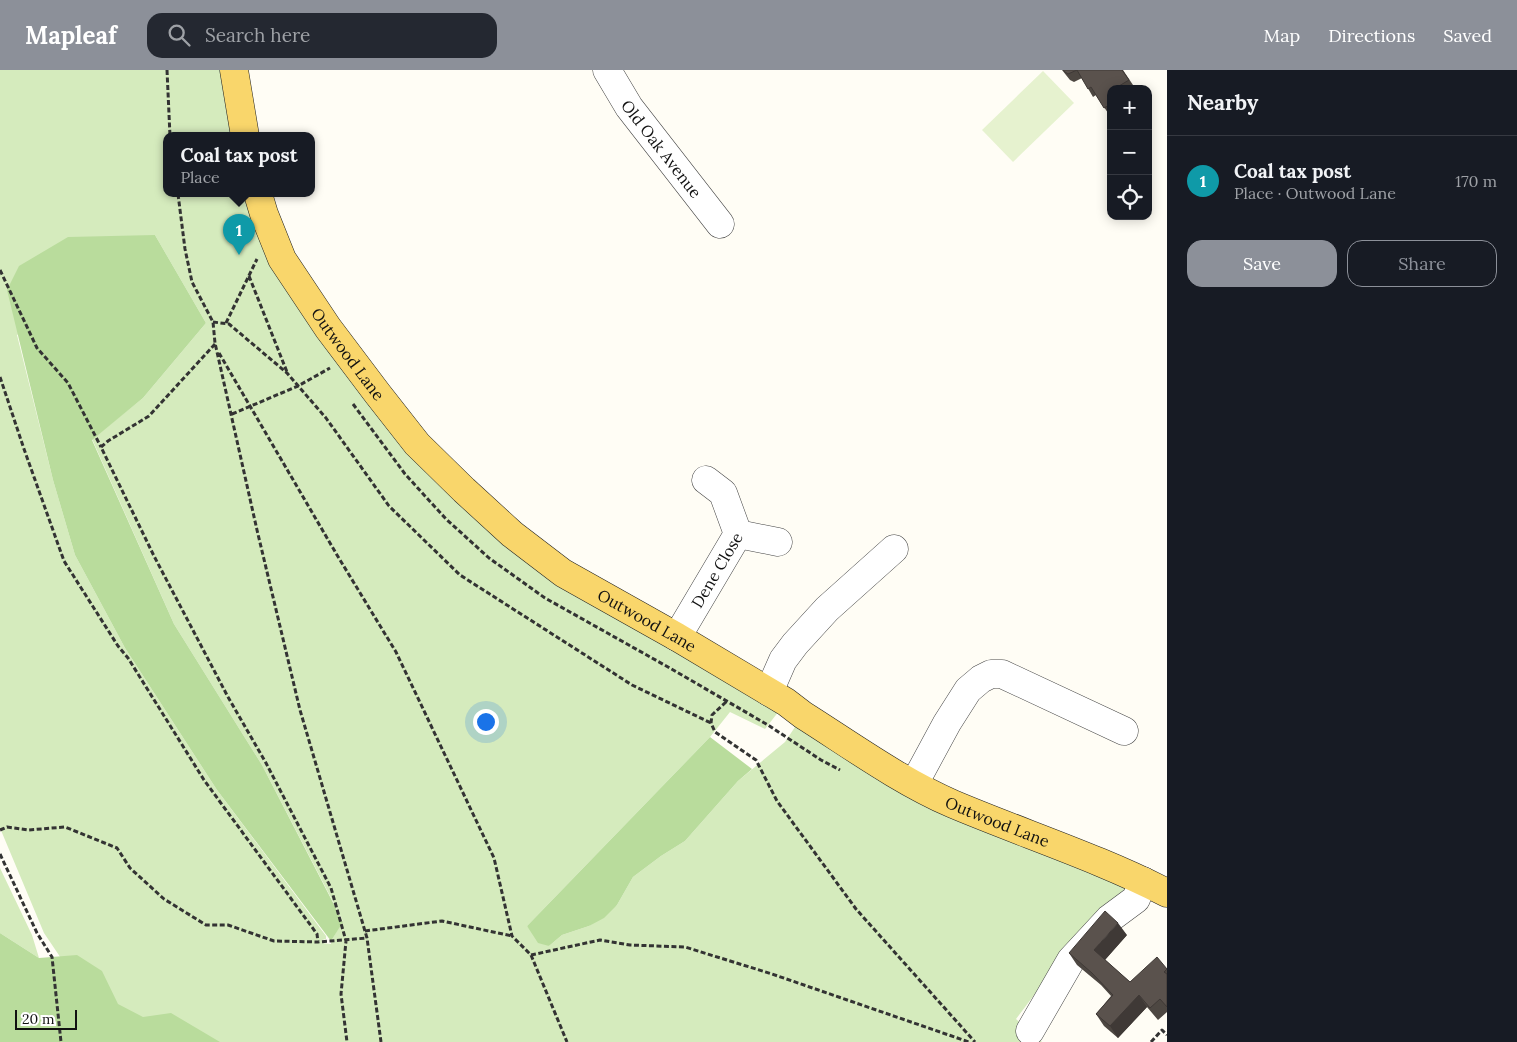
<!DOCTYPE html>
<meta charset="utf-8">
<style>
body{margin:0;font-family:Lora,serif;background:#242831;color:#f1f3f6}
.controls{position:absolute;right:15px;top:15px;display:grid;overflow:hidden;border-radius:10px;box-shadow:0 2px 12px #0003}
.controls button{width:45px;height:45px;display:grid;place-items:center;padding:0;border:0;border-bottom:1px solid #363941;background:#171b24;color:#f1f3f6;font:25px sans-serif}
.scale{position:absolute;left:15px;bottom:12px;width:62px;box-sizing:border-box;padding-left:5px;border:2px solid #111;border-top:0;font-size:14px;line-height:18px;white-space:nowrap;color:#111;-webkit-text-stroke:4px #fff;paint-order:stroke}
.you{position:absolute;left:485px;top:651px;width:18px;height:18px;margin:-12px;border:4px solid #fff;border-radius:50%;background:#1a73e8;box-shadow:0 0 0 8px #1a73e833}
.badge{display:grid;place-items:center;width:32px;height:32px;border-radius:50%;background:#8c9099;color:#fff;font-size:16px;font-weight:700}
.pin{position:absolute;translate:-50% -41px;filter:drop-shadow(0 1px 2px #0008)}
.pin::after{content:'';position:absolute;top:26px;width:18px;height:15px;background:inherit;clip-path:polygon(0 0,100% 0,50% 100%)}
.popup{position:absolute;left:163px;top:62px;width:152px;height:65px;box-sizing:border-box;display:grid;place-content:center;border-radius:10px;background:#171b24;filter:drop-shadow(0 1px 4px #0005);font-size:16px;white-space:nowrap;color:#9ea1a6}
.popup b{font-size:19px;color:#f1f3f6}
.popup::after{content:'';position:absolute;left:50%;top:100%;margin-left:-10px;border:10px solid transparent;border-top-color:#171b24}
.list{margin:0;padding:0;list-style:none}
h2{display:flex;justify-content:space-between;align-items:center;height:65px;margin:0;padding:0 20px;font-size:21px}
h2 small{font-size:16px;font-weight:400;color:#9ea1a6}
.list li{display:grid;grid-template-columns:32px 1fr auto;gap:15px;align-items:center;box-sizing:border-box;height:90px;padding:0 20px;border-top:1px solid #363941}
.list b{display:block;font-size:19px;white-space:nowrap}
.list p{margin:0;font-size:16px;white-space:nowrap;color:#9ea1a6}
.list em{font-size:16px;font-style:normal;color:#9ea1a6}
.actions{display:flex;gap:10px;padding:15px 20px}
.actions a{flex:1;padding:11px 0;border:1px solid #8c9099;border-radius:15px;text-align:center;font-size:18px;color:#8c9099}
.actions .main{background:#8c9099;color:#fff}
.icon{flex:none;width:28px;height:28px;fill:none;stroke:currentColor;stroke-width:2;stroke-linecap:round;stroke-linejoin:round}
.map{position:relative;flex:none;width:1167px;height:972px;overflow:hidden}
header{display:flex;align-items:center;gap:30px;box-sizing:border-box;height:70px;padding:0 25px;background:#8c9099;color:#fff}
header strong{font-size:24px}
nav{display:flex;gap:28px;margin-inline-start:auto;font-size:18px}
.search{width:350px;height:45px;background:#242831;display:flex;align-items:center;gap:12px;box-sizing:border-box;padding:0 18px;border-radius:15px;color:#9ea1a6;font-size:19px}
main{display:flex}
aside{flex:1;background:#171b24}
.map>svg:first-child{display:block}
</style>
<header>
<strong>Mapleaf</strong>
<div class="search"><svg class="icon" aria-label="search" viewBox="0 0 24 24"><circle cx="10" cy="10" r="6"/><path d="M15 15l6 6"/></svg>Search here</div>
<nav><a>Map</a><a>Directions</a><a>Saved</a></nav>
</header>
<main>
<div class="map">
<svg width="1167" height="972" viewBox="0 0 1167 972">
<rect width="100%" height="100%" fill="#fffdf5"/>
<!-- green -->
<path fill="#d5ebbd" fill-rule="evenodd" d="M0,0H234L245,66H166V124H258L328,258L512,464L786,632L765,659L730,642L710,667L527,856L549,876L562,865L589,856L617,835L633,807L661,786L685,771L738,711L785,672L803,645L914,714L1130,805L1122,830L1065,884L1016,949L1042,972H120L106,955L44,863L0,758ZM155,165L206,253L143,328L92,369L174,554L262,695L343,851L331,871V874L322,873V870L326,869V866L217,720L125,578L75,485L53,410L17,265Z
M0,798L32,865L39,888L0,863Z"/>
<!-- forest -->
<path fill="#b9dc9c" d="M155,165L206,253L143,328L92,370L174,554L262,695L343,852L331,871L217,720L125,578L75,485L53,410L7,220L19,196L68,167Z
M710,667L752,699L738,711L685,771L661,786L633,807L617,835L604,848L589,856L562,865L549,876L538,873L527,856Z
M0,863L39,888L77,885L102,901L118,934L143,947L171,943L220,972H0Z"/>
<!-- pitch -->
<path fill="#e6f2cf" d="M1043,1L1074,33L1013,92L982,60Z"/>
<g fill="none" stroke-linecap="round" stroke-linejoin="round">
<defs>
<g id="minor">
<path id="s1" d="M607,0L629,37L720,154"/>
<path d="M738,464L778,472"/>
<path id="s2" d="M677,567L738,464L723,423L706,410"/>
<path d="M769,622L783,590L795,574L827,539L894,479"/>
<path d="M914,714L947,653L968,620L981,609L991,604H1002L1124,661"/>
<path d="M1030,961L1071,890L1109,849L1136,829L1143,811"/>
</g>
<g id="major">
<path d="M234,0L245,66"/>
<path id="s3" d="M258,124L264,144L282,189L328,258L377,323L417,374L464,420L512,464L563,503L677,567L786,632L803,645C852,676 900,711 953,734C1024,764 1099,788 1167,823"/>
</g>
</defs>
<!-- minor casing -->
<use href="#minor" stroke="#444" stroke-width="29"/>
<!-- major casing -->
<use href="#major" stroke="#222" stroke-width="29"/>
<!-- path -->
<path stroke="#333" stroke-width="3" stroke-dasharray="5 2.5" stroke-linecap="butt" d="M167,0L170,66
M178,124L185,179L192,212L213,252L215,273L257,460L300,640L367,868L381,972
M0,200L37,278L68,313L101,377
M249,206L287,302
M213,252L229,254L287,303L326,348L389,436L460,505L632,615L711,653
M226,253L257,189
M215,274L149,346L108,371L101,377L154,486L228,627L266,693L331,818L346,871L341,924L347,972
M219,283L337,485L396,582L494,788L512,866L531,885L600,870L630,875L685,877L772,904L969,972
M0,307L24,379L64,491L118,576L128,588L204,710L317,864L318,872
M353,334L405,404L446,449L489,488L545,528L668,597L768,655L821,690L840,700
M232,344L298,316L330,298
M726,632L712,645L711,653L715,662L756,690L777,731L856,839L975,972
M0,760L7,757L28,760L65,757L117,778L130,798L164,829L206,855H228L274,871L318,872L367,868
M0,784L37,863L52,887L61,972
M365,861L442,851L512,866
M531,885L567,972
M1151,972L1162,960L1167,965"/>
<!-- minor -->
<use href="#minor" stroke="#fff" stroke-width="28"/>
<!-- major -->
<use href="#major" stroke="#f9d66b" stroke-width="28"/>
</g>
<!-- wall -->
<path fill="#4d4742" d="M1062,0H1123L1135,18L1111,19V45L1110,46L1096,25L1093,27L1082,8L1074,12L1070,10Z
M1127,865L1105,890L1130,912L1167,899V942L1158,950L1147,937L1118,968L1104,956L1096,944L1111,926L1101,915L1077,895L1069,883Z"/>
<!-- shaded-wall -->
<path fill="#3f3936" d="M1118,853L1127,865L1103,892L1094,880Z
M1139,925L1147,937L1118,968L1110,956Z"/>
<!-- building -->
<path fill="#5a524d" stroke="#3f3936" d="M1063,0H1122L1129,10L1114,19H1111V34L1104,38L1091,17L1088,19L1077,0L1068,4L1065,2Z
M1105,841L1118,853L1094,880L1130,912L1157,887L1167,899L1164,902L1167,904V937L1160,929L1150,938L1139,925L1110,956L1096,944L1113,925L1092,903L1069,883Z"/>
<g text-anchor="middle" stroke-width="5" stroke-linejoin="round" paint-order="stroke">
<!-- street labels -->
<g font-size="16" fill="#111" stroke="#fff">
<text dy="6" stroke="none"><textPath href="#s1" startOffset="96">Old Oak Avenue</textPath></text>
<text dy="6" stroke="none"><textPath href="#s3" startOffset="185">Outwood Lane</textPath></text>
<text dy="6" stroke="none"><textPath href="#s2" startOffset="78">Dene Close</textPath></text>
<text dy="6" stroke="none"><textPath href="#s3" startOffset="590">Outwood Lane</textPath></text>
<text dy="6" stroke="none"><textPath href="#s3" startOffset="995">Outwood Lane</textPath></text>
</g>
</g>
</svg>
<div class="controls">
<button>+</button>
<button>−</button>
<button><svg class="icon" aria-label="locate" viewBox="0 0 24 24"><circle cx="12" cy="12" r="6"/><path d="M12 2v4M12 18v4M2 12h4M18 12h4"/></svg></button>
</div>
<div class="scale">20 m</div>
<div class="you"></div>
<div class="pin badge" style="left:239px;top:185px;background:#0f9aa8">1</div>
<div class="popup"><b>Coal tax post</b>Place</div>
</div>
<aside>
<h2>Nearby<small></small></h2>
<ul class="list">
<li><span class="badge" style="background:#0f9aa8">1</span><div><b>Coal tax post</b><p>Place · Outwood Lane</p></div><em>170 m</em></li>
</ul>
<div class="actions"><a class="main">Save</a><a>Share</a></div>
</aside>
</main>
